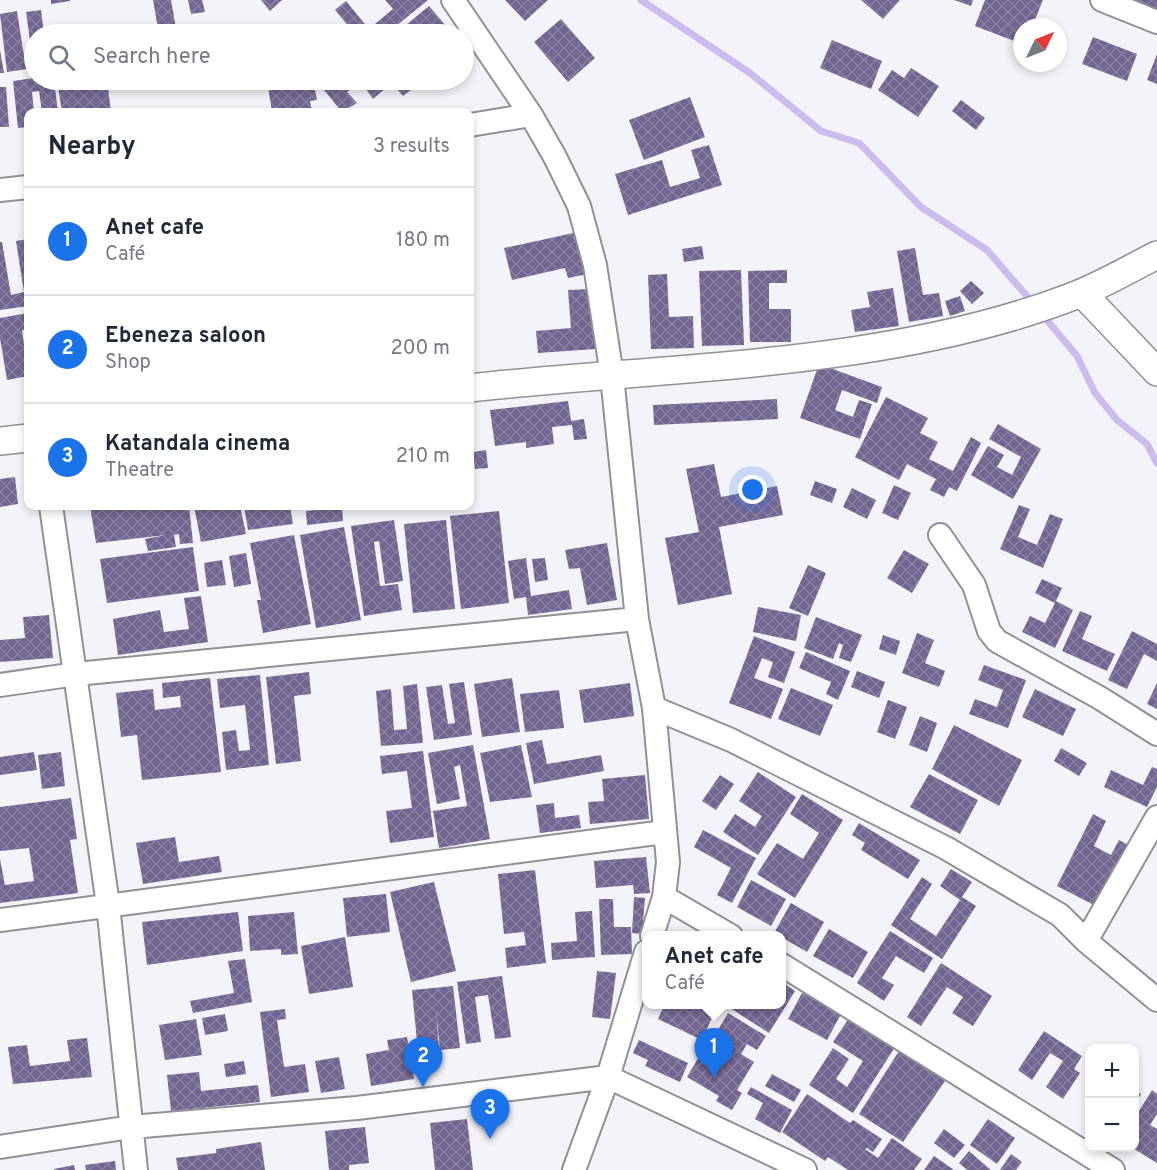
<!DOCTYPE html>
<meta charset="utf-8">
<style>
body{margin:0;font-family:Overpass,sans-serif;background:#f6f6f7;color:#1f2937}
.controls{position:absolute;right:18px;bottom:18px;display:grid;overflow:hidden;border-radius:12px;box-shadow:0 3px 9px #0003}
.controls button{width:54px;height:54px;display:grid;place-items:center;padding:0;border:0;border-bottom:2px solid #e0e1e3;background:#fff;color:#1f2937;font:30px sans-serif}
.compass{position:absolute;left:1013px;top:18px;width:54px;height:54px;border-radius:50%;background:#fff;box-shadow:0 3px 9px #0003;rotate:47deg}
.you{position:absolute;left:753px;top:490px;width:21px;height:21px;margin:-15px;border:4px solid #fff;border-radius:50%;background:#1a73e8;box-shadow:0 0 0 9px #1a73e833}
.badge{display:grid;place-items:center;width:39px;height:39px;border-radius:50%;background:#1a73e8;color:#fff;font-size:20px;font-weight:700}
.pin{position:absolute;translate:-50% -50px;filter:drop-shadow(0 2px 3px #0008)}
.pin::after{content:'';position:absolute;top:32px;width:21px;height:18px;background:inherit;clip-path:polygon(0 0,100% 0,50% 100%)}
.popup{position:absolute;left:642px;top:931px;width:144px;height:78px;box-sizing:border-box;display:grid;place-content:center;border-radius:12px;background:#fff;filter:drop-shadow(0 2px 4px #0005);font-size:20px;white-space:nowrap;color:#747a83}
.popup b{font-size:22px;color:#1f2937}
.popup::after{content:'';position:absolute;left:50%;top:100%;margin-left:-12px;border:12px solid transparent;border-top-color:#fff}
.list{margin:0;padding:0;list-style:none}
h2{display:flex;justify-content:space-between;align-items:center;height:78px;margin:0;padding:0 24px;font-size:26px}
h2 small{font-size:20px;font-weight:400;color:#747a83}
.list li{display:grid;grid-template-columns:39px 1fr auto;gap:18px;align-items:center;box-sizing:border-box;height:108px;padding:0 24px;border-top:2px solid #e0e1e3}
.list b{display:block;font-size:22px;white-space:nowrap}
.list p{margin:0;font-size:20px;white-space:nowrap;color:#747a83}
.list em{font-size:20px;font-style:normal;color:#747a83}
.icon{flex:none;width:33px;height:33px;fill:none;stroke:currentColor;stroke-width:2;stroke-linecap:round;stroke-linejoin:round}
.map{position:relative;flex:none;width:1157px;height:1170px;overflow:hidden}
.search{position:absolute;background:#fff;box-shadow:0 3px 9px #0003;left:24px;top:24px;width:450px;height:66px;display:flex;align-items:center;gap:15px;box-sizing:border-box;padding:0 21px;border-radius:33px;color:#747a83;font-size:22px}
.panel{position:absolute;background:#fff;box-shadow:0 3px 9px #0003;left:24px;top:108px;width:450px;height:402px;border-radius:12px}
.map>svg:first-child{display:block}
</style>
<div class="map">
<svg width="1157" height="1170" viewBox="0 0 1157 1170">
<defs>
<pattern id="building-cross-hatch" width="8" height="8" patternUnits="userSpaceOnUse" patternTransform="scale(1.5)"><rect width="8" height="8" fill="#736591"/><path d="M0 0l8 8M0 8l8-8" fill="none" stroke="#8a819f"/></pattern>
</defs>
<rect width="100%" height="100%" fill="#f4f3f9"/>
<g fill="none" stroke-linecap="round" stroke-linejoin="round">
<!-- stream -->
<path stroke="#ccbcee" stroke-width="7" d="M641,0L750,73L821,131L859,143L921,207L987,250L1032,302
M1041,313L1077,356L1095,393L1117,420L1147,444L1157,463"/>
</g>
<!-- building -->
<path fill="url(#building-cross-hatch)" d="M51,0H70V1L51,4Z
M153,0H171L177,34H159Z
M188,0H202L205,12L191,14Z
M261,0H282L270,11Z
M385,0H428L386,34H355L335,10L346,1L369,29L393,9Z
M505,0H548L525,21Z
M861,0H900L883,19Z
M954,0H973L971,6Z
M985,0H1043L1032,27H1022V44L975,26Z
M1134,0H1157V10Z
M429,6L453,34H395Z
M41,10L44,34H34V68L7,72L0,14L17,11L24,56L32,55L26,12Z
M561,19L595,58L568,82L534,42Z
M1093,37L1137,54L1127,81L1082,64Z
M832,40L882,61L871,89L820,68Z
M0,50L4,73H0Z
M1157,54V84L1147,80Z
M911,68L939,86L918,117L878,90L892,70L904,78Z
M34,78L54,80L58,112H42L39,91L32,92L34,112H28V127L18,128L13,81Z
M57,80H107L111,112H62Z
M164,80H211V81L165,85Z
M267,80H313L317,100L310,101L312,112H272Z
M337,80H380L386,88L373,99L360,81L347,92L357,103L342,112L324,90Z
M389,80H424L403,96Z
M0,87H6L9,127H0Z
M690,97L705,137L644,160L629,120Z
M961,100L985,118L976,130L952,111Z
M709,145L722,185L628,215L615,174L662,160L670,187L700,178L691,150Z
M578,232L588,274L568,278L565,268L512,280L504,248Z
M28,239V306L0,310V242H2L11,295L24,292L16,241Z
M702,246L704,259L684,262L682,249Z
M915,248L923,295L939,293L943,316L909,322L897,251Z
M741,270L744,345L702,346L699,271Z
M787,270V283H769V309H791V342H750L748,271Z
M667,274L669,317L693,316L694,348L651,349L648,275Z
M971,281L984,293L972,304L960,291Z
M893,288L899,326L855,332L851,310L870,307L867,292Z
M591,289L596,349L538,353L536,331L571,328L568,290Z
M960,296L965,311L950,316L945,301Z
M28,313V329L22,330L28,376L7,380L0,338V318Z
M819,364L882,387L877,403L842,390L835,410L853,417L859,400L872,404L860,439L800,418Z
M886,397L928,418L920,433L938,442L929,459L953,471L971,437L981,443L957,491L949,487L944,497L930,490L936,479L907,464L899,480L855,457Z
M777,399L778,419L654,425L653,405Z
M568,401L571,421L584,419L587,439L574,440L572,425L552,427L554,444L526,448V442L495,446L490,410Z
M998,424L1041,449L1013,499L971,475L988,446L1004,455L997,467L1012,475L1021,457L989,439Z
M486,450L488,468L475,469L473,452Z
M714,464L721,497L777,486L783,515L719,527L732,594L678,605L665,538L699,532L686,469Z
M15,477L18,504L0,507V479Z
M815,481L837,489L832,503L810,495Z
M894,485L911,493L898,520L882,513Z
M852,488L876,500L867,519L843,507Z
M1019,505L1030,509L1018,537L1037,545L1050,514L1063,519L1043,568L1000,549Z
M90,506H189L193,543L180,544L179,534L174,535L176,547L148,551L145,539L166,535L96,543Z
M194,506H240L246,534L201,542Z
M244,506H290L293,524L248,530Z
M328,506H342L343,521L307,525L306,511L328,509Z
M499,511L509,603L461,609L450,516Z
M394,520L403,581L385,584L379,541L374,542L380,586L398,584L402,610L364,616L351,526Z
M446,520L455,609L413,613L404,524Z
M344,527L361,620L316,628L300,535Z
M294,535L311,624L263,633L257,600H261L250,543Z
M607,543L617,600L587,605L580,568L569,569L565,550Z
M193,547L199,591L107,603L100,559Z
M904,550L929,564L912,593L887,578Z
M246,553L251,584L234,587L229,556Z
M526,558L531,596L569,590L572,609L528,615L526,597L514,599L508,561Z
M545,558L548,580L535,582L532,559Z
M222,560L226,585L207,587L204,563Z
M808,565L826,573L808,616L789,608Z
M1042,579L1062,588L1055,603L1035,593Z
M201,596L208,642L118,655L113,619L160,610L164,632L189,629L184,598Z
M1056,601L1073,610L1055,648L1022,632L1030,616L1045,623Z
M758,607L801,615L796,641L753,632Z
M1080,611L1092,616L1082,639L1115,654L1107,671L1062,651Z
M49,615L53,658L0,662V640L25,638L23,617Z
M816,617L862,635L851,662L839,658L843,645L839,643L833,659L804,648Z
M1132,631L1157,644V661L1144,654L1127,689L1108,680Z
M917,633L934,640L925,663L945,671L939,687L902,673Z
M883,635L900,641L896,655L879,649Z
M754,636L795,652L784,683L768,677L773,662L762,658L754,678L783,689L771,719L729,703Z
M806,652L850,671L838,700L826,694L831,682L799,668Z
M984,665L1026,680L1008,728L969,714L975,699L997,707L1003,690L978,680Z
M857,671L885,682L879,698L851,687Z
M309,672L311,694L294,696L301,761L276,764L266,677Z
M260,675L269,765L226,770L222,732L236,730L239,751L250,750L245,705L220,708L217,679Z
M210,678L221,772L142,780L137,735L121,737L116,693L153,689L155,710L181,707L180,696L163,698L162,683Z
M512,678L520,732L482,737L474,684Z
M464,682L472,735L434,740L426,687L442,685L448,724L455,723L449,684Z
M630,683L634,716L584,723L579,690Z
M1157,683V709L1147,704Z
M417,684L423,743L381,746L376,691L391,689L394,730L407,729L403,686Z
M791,688L833,705L820,736L778,719Z
M1035,689L1076,709L1063,736L1022,717Z
M559,690L564,728L525,732L520,694Z
M888,700L907,707L895,739L877,732Z
M920,716L937,723L927,752L909,745Z
M954,725L1022,760L999,806L932,769Z
M542,740L547,764L601,755L604,771L534,784L526,743Z
M473,745L490,839L439,848L433,811L467,806L460,765L454,767L460,799L437,804L428,753Z
M521,745L532,797L490,802L480,753Z
M1061,748L1087,763L1079,776L1054,761Z
M423,751L434,837L390,843L386,811L412,808L407,771L382,774L380,756Z
M34,752L37,770L0,775V757Z
M61,752L65,786L42,789L38,755Z
M1152,767L1157,769V787L1147,807L1104,787L1111,770L1143,785Z
M758,772L796,797L758,855L723,832L735,814L755,827L762,816L739,801Z
M929,774L978,800L960,834L910,807Z
M645,775L649,819L590,824L588,802L604,801L602,779Z
M720,775L734,784L716,810L702,801Z
M802,794L843,820L795,898L757,874L777,843L803,859L819,833L790,814Z
M71,798L77,839L70,840L78,893L0,903V859L5,885L34,881L29,848L0,851V807Z
M554,803L555,818L579,815L581,828L540,833L536,805Z
M1093,814L1106,821L1094,846L1111,855L1119,840L1132,847L1100,908L1057,886Z
M859,823L920,860L908,879L861,850L865,843L852,835Z
M703,830L756,858L732,903L717,895L731,868L694,847Z
M175,837L179,862L219,856L222,872L143,884L136,843Z
M646,857L650,893L634,894L633,885L596,888L594,861Z
M951,869L972,882L962,897L976,906L942,959L891,925L922,877L932,884L910,919L936,936L960,900L940,886Z
M535,870L546,963L507,968L505,948L526,945L524,932L504,934L498,874Z
M751,880L786,899L771,926L737,907Z
M434,882L456,971L411,982L390,892Z
M386,894L390,932L347,937L343,898Z
M634,897L645,898L642,934L632,933Z
M599,899H613L614,927H631L632,954L601,955Z
M791,903L824,922L807,952L774,933Z
M592,911L595,957L552,960L551,943L577,941L575,912Z
M238,912L243,951L147,965L142,922Z
M294,912L298,954L281,955V949L250,951L248,916Z
M829,929L868,952L853,978L813,956Z
M890,931L933,958L924,973L896,956L882,978L894,985L884,1001L857,983Z
M345,937L353,987L309,994L301,946Z
M245,959L252,1002L193,1013L190,1001L234,993L228,961Z
M941,963L992,996L973,1026L952,1013L963,997L947,987L921,1026L907,1017Z
M597,971L616,973L610,1019L592,1017Z
M502,976L511,1037L495,1039L488,995L475,997L481,1042L466,1044L457,982Z
M782,982L795,991L769,1033L730,1008L733,1004H782Z
M453,986L460,1048L440,1050L436,1009L439,1050L418,1052L412,990Z
M802,993L841,1014L827,1040L788,1019Z
M665,1004H718L702,1040L658,1019Z
M285,1009L286,1019L277,1020L284,1067L305,1064L309,1092L271,1097L260,1012Z
M728,1013L766,1036L757,1050L747,1044L741,1054L754,1062L737,1090L742,1093L732,1110L716,1101L719,1096L687,1077L700,1055L710,1062L724,1039L716,1033Z
M225,1014L228,1031L205,1035L202,1018Z
M849,1018L895,1047L853,1113L809,1085L833,1048L849,1059L836,1079L847,1087L863,1061L833,1042Z
M196,1019L202,1055L165,1060L159,1025Z
M1044,1031L1082,1056L1074,1069L1080,1073L1063,1099L1046,1087L1063,1061L1050,1053L1032,1080L1018,1070Z
M407,1037L414,1079L371,1086L366,1054L389,1050L387,1040Z
M87,1038L92,1077L13,1084L8,1047L27,1045L30,1066L70,1061L67,1040Z
M639,1040L688,1063L680,1082L645,1066L648,1060L633,1053Z
M899,1051L945,1081L903,1142L859,1114Z
M339,1057L345,1089L321,1093L315,1061Z
M244,1061L246,1074L226,1077L224,1064Z
M199,1072L201,1091L258,1085L260,1102L171,1111L167,1075Z
M772,1074L801,1090L794,1102L765,1086Z
M751,1087L792,1110L780,1133L755,1119L763,1103L747,1094Z
M1134,1090L1141,1094L1134,1104Z
M1152,1090L1157,1094V1114L1150,1125L1157,1129V1163L1134,1149V1119Z
M807,1094L850,1123L853,1120L882,1139L873,1152L867,1148L865,1149L878,1158L892,1138L922,1159L914,1170H848L828,1157L825,1161L782,1132Z
M467,1119L473,1170H435L430,1123Z
M988,1119L1015,1138L997,1164L970,1145Z
M365,1127L369,1163L349,1165V1170H329L325,1131Z
M944,1129L965,1145L954,1158L934,1143Z
M261,1142L265,1170H178L176,1158L216,1153V1149Z
M969,1151L991,1170H967L959,1163Z
M1011,1154L1022,1162L1016,1170H1000Z
M934,1156L954,1170H924Z
M115,1161L116,1170H86L85,1165Z
M74,1165L75,1170H54V1169Z"/>
<g fill="none" stroke-linecap="round" stroke-linejoin="round">
<defs>
<path id="minor" d="M453,0L531,115L555,157L579,206L595,265L612,376L637,619L654,708L668,862L664,897L652,936
M1102,0L1157,22
M470,125L531,115
M0,190L28,187
M51,506L108,905L136,1170
M940,535L974,585L989,631L997,641L1100,698L1157,734
M0,685L76,674L637,619
M654,708L731,740L946,848L1060,915L1086,941L1157,1000
M664,897L731,936
M0,920L664,832
M1086,941L1157,817
M782,965L1113,1170
M0,1147L131,1127L357,1108L608,1077L805,1170
M574,1170L608,1077L646,952"/>
<path id="tertiary" d="M1082,293L1157,372
M470,388C666,366 885,368 1071,297C1101,286 1129,269 1157,255
M0,441L28,438"/>
</defs>
<!-- minor casing -->
<use href="#minor" stroke="#929096" stroke-width="26"/>
<!-- tertiary casing -->
<use href="#tertiary" stroke="#929096" stroke-width="30"/>
<!-- minor -->
<use href="#minor" stroke="#fff" stroke-width="22"/>
<!-- tertiary -->
<use href="#tertiary" stroke="#fff" stroke-width="27"/>
</g>
</svg>
<div class="controls">
<button>+</button>
<button>−</button>
</div>
<svg class="compass" viewBox="-18 -18 36 36"><path d="M0-13l5 13h-10z" fill="#e53935"/><path d="M0 13l5-13h-10z" fill="#747a83"/></svg>
<div class="you"></div>
<div class="pin badge" style="left:714px;top:1078px">1</div>
<div class="popup"><b>Anet cafe</b>Café</div>
<div class="pin badge" style="left:423px;top:1087px">2</div>
<div class="pin badge" style="left:490px;top:1139px">3</div>
<div class="search"><svg class="icon" aria-label="search" viewBox="0 0 24 24"><circle cx="10" cy="10" r="6"/><path d="M15 15l6 6"/></svg>Search here</div>
<section class="panel">
<h2>Nearby<small>3 results</small></h2>
<ul class="list">
<li><span class="badge">1</span><div><b>Anet cafe</b><p>Café</p></div><em>180 m</em></li>
<li><span class="badge">2</span><div><b>Ebeneza saloon</b><p>Shop</p></div><em>200 m</em></li>
<li><span class="badge">3</span><div><b>Katandala cinema</b><p>Theatre</p></div><em>210 m</em></li>
</ul>
</section>
</div>
